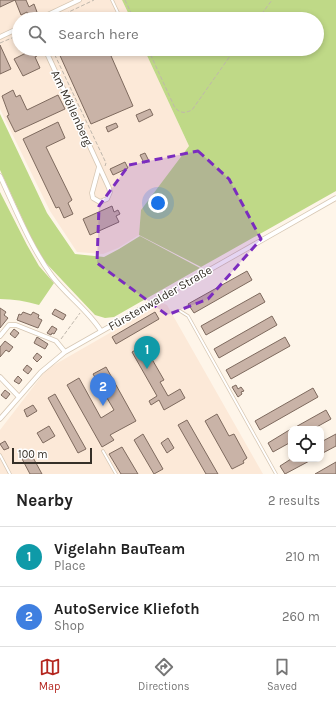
<!DOCTYPE html>
<meta charset="utf-8">
<style>
body{margin:0;font-family:Karla,sans-serif;background:#f6f6f6;color:#222}
.controls{position:absolute;right:12px;bottom:12px;display:grid;overflow:hidden;border-radius:8px;box-shadow:0 2px 6px #0003}
.controls button{width:36px;height:36px;display:grid;place-items:center;padding:0;border:0;border-bottom:1px solid #e0e0e0;background:#fff;color:#222;font:20px sans-serif}
.scale{position:absolute;left:12px;bottom:10px;width:80px;box-sizing:border-box;padding-left:4px;border:2px solid #352f27;border-top:0;font-size:11px;line-height:14px;white-space:nowrap;color:#352f27;-webkit-text-stroke:3px #fff;paint-order:stroke}
.you{position:absolute;left:158px;top:203px;width:14px;height:14px;margin:-10px;border:3px solid #fff;border-radius:50%;background:#1a73e8;box-shadow:0 0 0 6px #1a73e833}
.badge{display:grid;place-items:center;width:26px;height:26px;border-radius:50%;background:#b4261f;color:#fff;font-size:13px;font-weight:700}
.pin{position:absolute;translate:-50% -33px;filter:drop-shadow(0 1px 2px #0008)}
.pin::after{content:'';position:absolute;top:21px;width:14px;height:12px;background:inherit;clip-path:polygon(0 0,100% 0,50% 100%)}
.list{margin:0;padding:0;list-style:none}
h2{display:flex;justify-content:space-between;align-items:center;height:52px;margin:0;padding:0 16px;font-size:17px}
h2 small{font-size:13px;font-weight:400;color:#767676}
.list li{display:grid;grid-template-columns:26px 1fr auto;gap:12px;align-items:center;box-sizing:border-box;height:60px;padding:0 16px;border-top:1px solid #e0e0e0}
.list b{display:block;font-size:15px;white-space:nowrap}
.list p{margin:0;font-size:13px;white-space:nowrap;color:#767676}
.list em{font-size:13px;font-style:normal;color:#767676}
.icon{flex:none;width:22px;height:22px;fill:none;stroke:currentColor;stroke-width:2;stroke-linecap:round;stroke-linejoin:round}
.map{position:relative;flex:none;width:336px;height:474px;overflow:hidden}
.search{position:absolute;background:#fff;box-shadow:0 2px 6px #0003;left:12px;right:12px;top:12px;height:44px;display:flex;align-items:center;gap:10px;box-sizing:border-box;padding:0 14px;border-radius:22px;color:#767676;font-size:15px}
.sheet{height:172px;background:#fff}
nav{display:flex;justify-content:space-around;align-items:center;box-sizing:border-box;height:56px;border-top:1px solid #e0e0e0;background:#fff;font-size:11px;color:#767676}
nav a{display:grid;justify-items:center;gap:2px}
nav .on{color:#b4261f}
.map>svg:first-child{display:block}
</style>
<div class="map">
<svg width="336" height="474" viewBox="0 0 336 474">
<rect width="100%" height="100%" fill="#fef5e9"/>
<!-- industrial -->
<path fill="#fce9d8" d="M0,0H122L131,19H19V49H144L189,146L141,210L139,235L118,248L103,254L77,252L50,211L0,109Z
M162,303L167,305L263,474H0V430L47,369Z"/>
<!-- green -->
<path fill="#bfd987" d="M122,0H336V191L201,267L139,235L141,210L189,146L144,49H317V19H131Z
M0,114L47,213L75,254L104,257L119,249L140,236L200,268L114,317L105,318L95,315L45,262L33,242L0,170Z
M0,192L27,245L39,266L54,283L39,305C26,301 13,299 0,299Z"/>
<!-- building -->
<path fill="#c9b3a7" stroke="#7e6a5e" d="M0,0H26L29,7L34,4L37,12L28,16L27,12L21,15L15,0L0,7Z
M0,45L11,69L0,74Z
M34,49L37,56L35,57L40,68L23,76L14,59Z
M57,49H108L133,106L91,124Z
M13,90L16,97L20,95L27,110L58,95L65,109L15,132L7,116L9,115L2,96Z
M150,109L153,115L139,122L136,115Z
M58,122L65,138L46,147L72,200L68,203L73,214L64,218L59,207L56,208L23,139Z
M116,123L118,127L108,132L106,127Z
M145,153L149,161L144,163L140,155Z
M125,162L128,168L113,175L110,169Z
M112,206L114,212L118,210L120,214L116,216L119,222L90,235L83,219Z
M247,271L252,280L194,313L188,304Z
M260,293L265,302L206,335L201,326Z
M0,308L6,312L4,315L8,318L0,328Z
M55,309L66,315L63,320L52,314Z
M23,312L31,315L33,312L39,315L38,318L42,320L38,328L17,320L19,314L21,315Z
M155,312L159,319L116,344L112,337Z
M272,316L277,325L219,358L214,349Z
M52,326L57,329L54,334L52,333L51,335L47,333Z
M14,329L19,333L15,338L10,334Z
M37,337L48,344L45,349L34,343Z
M285,337L290,346L231,379L226,370Z
M5,341L13,347L9,352L6,350L0,357V347Z
M141,347L146,356L149,354L164,380L160,382L168,396L180,389L185,398L164,410L159,400L151,405L149,401L157,396L132,352Z
M37,353L42,357L37,362L33,358Z
M27,365L32,369L28,374L23,370Z
M106,367L136,421L110,435L114,440L102,447L67,385L79,378L101,418L114,410L93,374Z
M18,376L22,380L19,384L14,381Z
M236,385L238,389L241,387L244,391L241,392L242,394L238,397L232,387Z
M313,388L318,397L260,430L255,421Z
M5,390L10,394L6,399L1,395Z
M55,394L86,449L78,453L48,398Z
M33,405L37,411L27,417L24,410Z
M326,410L331,419L313,429H292Z
M217,414L229,436L234,434L247,458L243,461L244,463L232,469L205,421Z
M187,420L218,474H206L178,425Z
M49,426L55,436L43,443L37,433Z
M291,429V442L273,452L268,443Z
M143,434L163,469L154,474L134,440Z
M336,434V446L321,454V442Z
M168,438L174,448L167,453L161,443Z
M5,441L9,448L4,450L0,444Z
M122,447L138,474H121L109,454Z
M30,452L42,474H30L21,457Z
M291,459H313L285,474L280,466Z
M336,462V474H315Z"/>
<g fill="none" stroke-linecap="round" stroke-linejoin="round">
<defs>
<path id="lane" d="M112,0L121,19
M180,311L188,316L276,474
M103,451L116,474
M0,455L10,474"/>
<path id="street" d="M39,19L79,0
M0,37L19,28
M45,49L109,188L110,192L107,199L100,202L93,198L92,193L99,167
M0,176C16,210 30,246 52,276C67,296 88,310 101,331
M0,336L9,325H16L56,341L65,352
M0,377L19,397
M0,419L41,372L65,352L336,198"/>
</defs>
<!-- lane casing -->
<use href="#lane" stroke="#d6c7b4" stroke-width="3.5"/>
<!-- street casing -->
<use href="#street" stroke="#d6c7b4" stroke-width="5.5"/>
<!-- path -->
<path stroke="#bfb7ac" stroke-width="1" stroke-dasharray="4 2" stroke-linecap="butt" d="M125,0L134,19
M54,19L94,0
M258,19L272,0
M0,43L19,35
M52,49L106,163L105,166
M148,49L175,108C182,114 185,113 192,110L235,49
M61,339L80,313"/>
<!-- lane -->
<use href="#lane" stroke="#fff" stroke-width="2"/>
<!-- street -->
<use href="#street" stroke="#fff" stroke-width="4"/>
</g>
<!-- marked area -->
<path fill="#7b2cbf" fill-opacity="0.2" stroke="#7b2cbf" stroke-width="3" stroke-dasharray="8 5" stroke-linejoin="round" d="M198,151L229,179L261,239L208,299L167,315L97,263L99,206L129,165Z"/>
<g text-anchor="middle" stroke-width="3" stroke-linejoin="round" paint-order="stroke">
<!-- street labels -->
<g font-size="12" fill="#352f27" stroke="#fff">
<text transform="translate(72 108) rotate(65)" y="4">Am Möllenberg</text>
<text transform="translate(160 298) rotate(-30)" y="4">Fürstenwalder Straße</text>
</g>
</g>
</svg>
<div class="controls">
<button><svg class="icon" aria-label="locate" viewBox="0 0 24 24"><circle cx="12" cy="12" r="6"/><path d="M12 2v4M12 18v4M2 12h4M18 12h4"/></svg></button>
</div>
<div class="scale">100 m</div>
<div class="you"></div>
<div class="pin badge" style="left:147px;top:369px;background:#0f9aa8">1</div>
<div class="pin badge" style="left:103px;top:406px;background:#3f7fe0">2</div>
<div class="search"><svg class="icon" aria-label="search" viewBox="0 0 24 24"><circle cx="10" cy="10" r="6"/><path d="M15 15l6 6"/></svg>Search here</div>
</div>
<section class="sheet">
<h2>Nearby<small>2 results</small></h2>
<ul class="list">
<li><span class="badge" style="background:#0f9aa8">1</span><div><b>Vigelahn BauTeam</b><p>Place</p></div><em>210 m</em></li>
<li><span class="badge" style="background:#3f7fe0">2</span><div><b>AutoService Kliefoth</b><p>Shop</p></div><em>260 m</em></li>
</ul>
</section>
<nav>
<a class="on"><svg class="icon" aria-label="map" viewBox="0 0 24 24"><path d="M3 6l6-2 6 2 6-2v14l-6 2-6-2-6 2zM9 4v14M15 6v14"/></svg>Map</a>
<a><svg class="icon" aria-label="directions" viewBox="0 0 24 24"><path d="M12 3l9 9-9 9-9-9zM9 14v-3h6M13 9l2 2-2 2"/></svg>Directions</a>
<a><svg class="icon" aria-label="saved" viewBox="0 0 24 24"><path d="M7 4h10v16l-5-4-5 4z"/></svg>Saved</a>
</nav>
